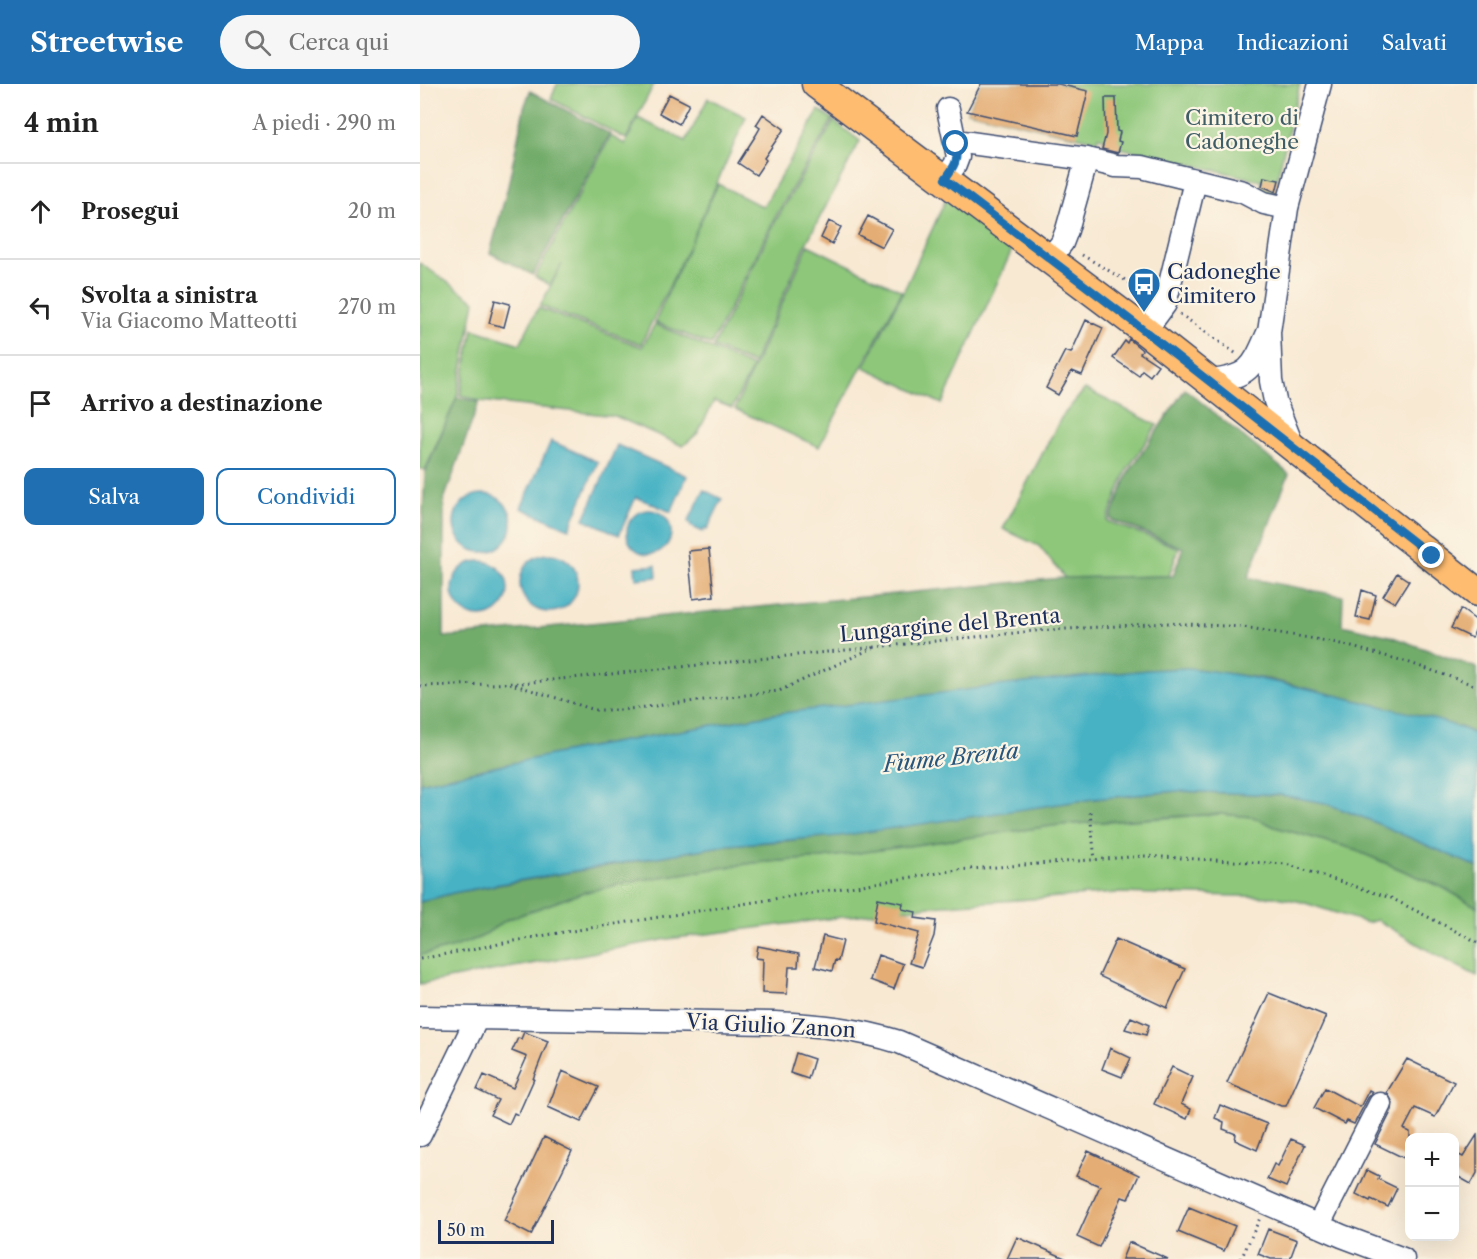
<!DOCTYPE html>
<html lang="it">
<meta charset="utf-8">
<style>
body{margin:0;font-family:"Libre Caslon Text",serif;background:#f6f6f6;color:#222}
.controls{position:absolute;right:18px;bottom:18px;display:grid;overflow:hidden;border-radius:12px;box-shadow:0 6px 24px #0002}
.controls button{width:54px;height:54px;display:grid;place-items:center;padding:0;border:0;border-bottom:2px solid #e0e0e0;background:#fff;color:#222;font:30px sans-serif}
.scale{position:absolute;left:18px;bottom:15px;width:116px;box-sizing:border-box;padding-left:6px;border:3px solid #1b2f5e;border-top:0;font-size:16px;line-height:21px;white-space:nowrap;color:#1b2f5e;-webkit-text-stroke:4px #fcf5e5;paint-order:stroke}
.stop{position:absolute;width:18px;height:18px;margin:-14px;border:4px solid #1f6fb2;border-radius:50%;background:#fff}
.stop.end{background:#1f6fb2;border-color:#fff;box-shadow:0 2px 6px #0008}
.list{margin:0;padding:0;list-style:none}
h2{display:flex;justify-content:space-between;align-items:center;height:78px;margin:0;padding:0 24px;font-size:26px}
h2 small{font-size:20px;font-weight:400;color:#767676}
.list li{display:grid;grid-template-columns:39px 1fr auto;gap:18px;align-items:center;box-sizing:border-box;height:96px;padding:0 24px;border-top:2px solid #e0e0e0}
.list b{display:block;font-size:22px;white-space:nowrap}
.list p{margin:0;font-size:20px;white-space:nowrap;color:#767676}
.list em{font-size:20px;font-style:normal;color:#767676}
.actions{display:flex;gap:12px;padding:18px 24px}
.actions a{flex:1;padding:14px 0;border:2px solid #1f6fb2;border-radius:12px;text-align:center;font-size:21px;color:#1f6fb2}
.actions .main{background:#1f6fb2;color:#fff}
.icon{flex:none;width:33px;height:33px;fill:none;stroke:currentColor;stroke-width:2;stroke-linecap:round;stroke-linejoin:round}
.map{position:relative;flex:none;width:1057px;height:1175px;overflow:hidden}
header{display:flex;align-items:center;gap:36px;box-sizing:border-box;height:84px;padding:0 30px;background:#1f6fb2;color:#fff}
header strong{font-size:28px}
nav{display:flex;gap:33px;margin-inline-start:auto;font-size:21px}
.search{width:420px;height:54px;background:#f6f6f6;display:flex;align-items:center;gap:15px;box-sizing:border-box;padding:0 21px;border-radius:33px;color:#767676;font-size:22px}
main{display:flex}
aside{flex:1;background:#fff}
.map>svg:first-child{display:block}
</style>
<header>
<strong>Streetwise</strong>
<div class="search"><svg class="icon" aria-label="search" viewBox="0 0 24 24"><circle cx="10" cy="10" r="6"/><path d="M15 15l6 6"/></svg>Cerca qui</div>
<nav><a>Mappa</a><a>Indicazioni</a><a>Salvati</a></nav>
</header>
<main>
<aside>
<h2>4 min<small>A piedi · 290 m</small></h2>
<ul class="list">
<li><svg class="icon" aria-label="ahead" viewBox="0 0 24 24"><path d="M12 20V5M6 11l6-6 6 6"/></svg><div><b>Prosegui</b></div><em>20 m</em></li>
<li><svg class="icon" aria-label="left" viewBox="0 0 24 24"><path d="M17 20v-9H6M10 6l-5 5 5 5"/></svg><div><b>Svolta a sinistra</b><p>Via Giacomo Matteotti</p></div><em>270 m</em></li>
<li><svg class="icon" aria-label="arrive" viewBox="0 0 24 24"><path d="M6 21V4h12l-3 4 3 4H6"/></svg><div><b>Arrivo a destinazione</b></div></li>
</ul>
<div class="actions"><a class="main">Salva</a><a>Condividi</a></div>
</aside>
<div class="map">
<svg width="1057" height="1175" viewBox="0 0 1057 1175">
<rect width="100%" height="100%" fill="#fcf5e5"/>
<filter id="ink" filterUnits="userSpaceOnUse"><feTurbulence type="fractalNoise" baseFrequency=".0167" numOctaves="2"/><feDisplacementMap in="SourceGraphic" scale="12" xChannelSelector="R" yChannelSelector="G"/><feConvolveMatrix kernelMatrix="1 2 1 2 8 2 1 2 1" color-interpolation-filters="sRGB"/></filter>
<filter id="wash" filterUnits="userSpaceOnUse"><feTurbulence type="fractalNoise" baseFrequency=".008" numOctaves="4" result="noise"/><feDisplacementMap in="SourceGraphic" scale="24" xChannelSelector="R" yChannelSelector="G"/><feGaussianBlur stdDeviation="1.35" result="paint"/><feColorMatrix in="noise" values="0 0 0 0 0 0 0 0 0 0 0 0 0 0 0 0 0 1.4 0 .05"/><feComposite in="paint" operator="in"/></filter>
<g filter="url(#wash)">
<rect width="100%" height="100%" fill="#f8e9d3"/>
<!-- green -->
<path fill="#8ec77a" stroke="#547b6c" stroke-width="1.5" d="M137,0H234L206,55L131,15Z
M561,0H880L857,95L859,96L856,111L840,108L842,97L700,64L697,73L681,70L684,54L678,53L677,57L547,27Z
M288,14L326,33L271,158L298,100L343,123L399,26L413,35L357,130L291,261L235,238L270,160L221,260L120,222L142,180L130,201L115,193L191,52L205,60L218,34L266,57Z
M414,37L440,57L386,160L333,280L293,263L356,136Z
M526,115L592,166L522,320L444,283L487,200Z
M388,161L482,207L399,363L315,325Z
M0,179L55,217L37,313L5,386L0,385Z
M118,224L222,263L235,240L333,283L312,324L294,317L278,349L263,362L195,332L60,317L40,311L53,245L100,260Z
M665,305L737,341L707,386L687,437L759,464L749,492L645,494L619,462L583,445L641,334Z
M801,730L833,733L855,743L930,764L1022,803L1057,823V892L1018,872L957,836L947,839L882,818L857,813L697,809L511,822L248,855L0,900V871L31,864L61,853L86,836L161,809L214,797L333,779L402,774L639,741Z"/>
<!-- forest -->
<path fill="#72ac6a" stroke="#466e64" stroke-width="1.5" d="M110,7L190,50L113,191L70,169L88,102L104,24Z
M765,305L869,390L828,494L923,512L922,541L970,552L1057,584V651L1043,644L997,631L848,595L768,584L728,586L355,630L159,665L0,699V484L5,389L37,313L59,318L24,416V553L641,494L753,492L763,464L690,435L709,388Z
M757,707L861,711L905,719L947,735L1057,783V823L1022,803L930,764L855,743L833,733L801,730L762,732L639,741L402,774L333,779L214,797L161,809L86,836L61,853L31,864L0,871V818L33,809L307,761L366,757L673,715Z"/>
<!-- water -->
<path fill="#46b2c4" stroke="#307091" stroke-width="1.5" d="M131,357L178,378L149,445L101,424Z
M197,361L267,392L251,428L216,413L199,451L164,435Z
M284,406L302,415L287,446L284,445L283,448L270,442L271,440L268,438Z
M34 439a29 29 0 1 1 58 0a29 29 0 1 1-58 0Z
M207 448a22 22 0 1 1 44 0a22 22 0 1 1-44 0Z
M100 499a29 29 0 1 1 58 0a29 29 0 1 1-58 0Z
M32 505a28 28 0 1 1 56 0a28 28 0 1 1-56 0Z
M236,481L237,493L216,495L215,483Z
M768,584C829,591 888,604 947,619C984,628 1023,635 1057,651V783L947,735L905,719L861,711L757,707L673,715L419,752L307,761L91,798L33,809L0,818V699L159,665L355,630L577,602L728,586Z"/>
<g id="blocks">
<!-- building -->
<path fill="#e4ad74" d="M561,0H638L668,7L657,52L547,27Z
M249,10L269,20L259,40L239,29Z
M685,14H696L697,47L700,48L698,57L701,58L698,69L682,65L686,50Z
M343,30L364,45L344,74L346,76L336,91L318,79L336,51L340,44L336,41Z
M844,93L859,96L856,108L842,102Z
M448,132L472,145L462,163L438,151Z
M409,137L421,143L412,160L401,154Z
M75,216L90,220L84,243L69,239Z
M666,236L683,244L662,291L652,287L638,311L626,304L645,267L651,269Z
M709,255L722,266L720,269L738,281L730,292L722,286L719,292L693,274L705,257L707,259Z
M289,465L294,512L273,515L268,467Z
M977,489L989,497L975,519L963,512Z
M942,506L956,511L950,536L936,533Z
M1041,525L1057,537V542L1052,554L1031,544Z
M458,814L483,819L482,825L496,828L495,834L516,837L514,852L502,883L489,879L499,849L454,837Z
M403,852L423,857L418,877L415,876L412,887L395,883Z
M696,855L765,885L747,924L679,892Z
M338,862L379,870L378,883H369L367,910L342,909L343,875L336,874Z
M458,871L483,880L474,905L450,896Z
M849,909L906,932L866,1022H861L807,999Z
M711,933L729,941L726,951L705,945Z
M104,948L128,957L113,995H114L98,1031L94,1029L89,1040L70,1031L78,1016L57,1006L64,991L93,1004L107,973L92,967L98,954L101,955Z
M690,964L711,974L702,993L682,985Z
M376,969L394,975L388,995L370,989Z
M987,975L1034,998L1015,1033L995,1024L984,1045L990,1048V1077L955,1060L972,1026L973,1019L967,1008Z
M752,983L773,993L761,1020L771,1025L767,1035L734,1020Z
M142,987L179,1003L161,1038L128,1023Z
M905,1004L940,1023L949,1006L953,1008L948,1014L934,1040L927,1037L925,1040L894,1024Z
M800,1021L847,1040L837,1066L815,1056L816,1050L803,1045L804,1038L795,1034Z
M1057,1051V1089L1051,1100L1035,1091V1069L1043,1073Z
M124,1053L152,1067L111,1151L84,1137Z
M871,1055L885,1061L866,1103L847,1095L854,1080L858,1082Z
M668,1067L719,1091L708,1115L702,1113L679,1163L657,1153L680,1102L656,1092Z
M947,1086L959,1092L958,1095L977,1104L968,1123L951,1115L950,1117L936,1110Z
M769,1123L815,1142L804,1167L758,1148Z
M848,1145L877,1156L870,1175H851L838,1170Z
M597,1153L647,1175H587Z
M709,1158L748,1175H702Z"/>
</g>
</g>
<g filter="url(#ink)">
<use href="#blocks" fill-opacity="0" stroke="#3c4b70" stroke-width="1.5"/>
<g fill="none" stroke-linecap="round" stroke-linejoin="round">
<defs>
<path id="minor" d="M536,60L543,58L667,75
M525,95L535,81L538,73L528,25
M630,174L642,159L647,146L667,75L696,82L722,83L823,108L844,119L867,124
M725,247L745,220L775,97
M790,297C830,293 833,283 848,249
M873,363L855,317L851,297L849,248L867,124L900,0
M0,933L355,939C398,941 438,945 479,958L922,1152L983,1175
M0,1051L57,934
M898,1142L960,1020"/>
<path id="major" d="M396,0L725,247L1057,508"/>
</defs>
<!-- minor casing -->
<use href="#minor" stroke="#3c4b70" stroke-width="25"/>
<!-- major casing -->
<use href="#major" stroke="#3c4b70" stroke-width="31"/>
<!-- path -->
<path stroke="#3c4b70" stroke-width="3" stroke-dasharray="1.5 4.5" stroke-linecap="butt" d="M662,171L729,210
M760,230L818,271
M95,601L175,626H201L359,607L455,563
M0,602L102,599L614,547L747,539L824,543L913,558L984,577L1057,602
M670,728L675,776
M0,875L126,851L537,786L724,772L866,780L971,814L1057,858
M821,1175L840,1134"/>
<!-- minor -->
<use href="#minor" stroke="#fff" stroke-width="22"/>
<!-- major -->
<use href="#major" stroke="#febc70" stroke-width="28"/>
</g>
</g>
<g fill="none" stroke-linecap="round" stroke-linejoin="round" filter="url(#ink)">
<!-- route -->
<path stroke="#1f6fb2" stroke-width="8" d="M536,60C539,76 534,83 525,95L725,247L1012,472"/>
</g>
<!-- icons -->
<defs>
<symbol id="bus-pin" viewBox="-11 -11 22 30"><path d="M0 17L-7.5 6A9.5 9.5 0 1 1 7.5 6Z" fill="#1f6fb2" stroke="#fcf5e5"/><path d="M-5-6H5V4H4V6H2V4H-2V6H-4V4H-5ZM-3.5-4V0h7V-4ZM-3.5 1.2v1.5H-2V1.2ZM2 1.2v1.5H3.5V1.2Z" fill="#fff"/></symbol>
</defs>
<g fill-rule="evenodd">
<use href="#bus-pin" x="705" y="181" width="38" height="52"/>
</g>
<g text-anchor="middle" stroke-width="4.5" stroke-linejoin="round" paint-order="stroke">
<!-- park labels -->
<g font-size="21" fill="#3e5d66" stroke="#fcf5e5">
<text x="822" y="41">Cimitero di<tspan x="822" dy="24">Cadoneghe</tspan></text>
</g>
<!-- poi labels -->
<g font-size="21" fill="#1b2f5e" stroke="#fcf5e5" text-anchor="start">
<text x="747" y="195">Cadoneghe<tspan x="747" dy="24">Cimitero</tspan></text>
</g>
<!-- street labels -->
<g font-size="21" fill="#1b2f5e" stroke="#fcf5e5">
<text transform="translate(530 541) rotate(-5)" y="7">Lungargine del Brenta</text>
<text transform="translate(351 942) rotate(3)" y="7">Via Giulio Zanon</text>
</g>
<!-- water labels -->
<g font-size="22" font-style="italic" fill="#28567d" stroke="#fcf5e5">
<text transform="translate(531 673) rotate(-6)" y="8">Fiume Brenta</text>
</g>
</g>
</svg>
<div class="controls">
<button>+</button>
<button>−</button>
</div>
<div class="scale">50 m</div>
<div class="stop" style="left:536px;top:60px"></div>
<div class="stop end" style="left:1012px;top:472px"></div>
</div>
</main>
